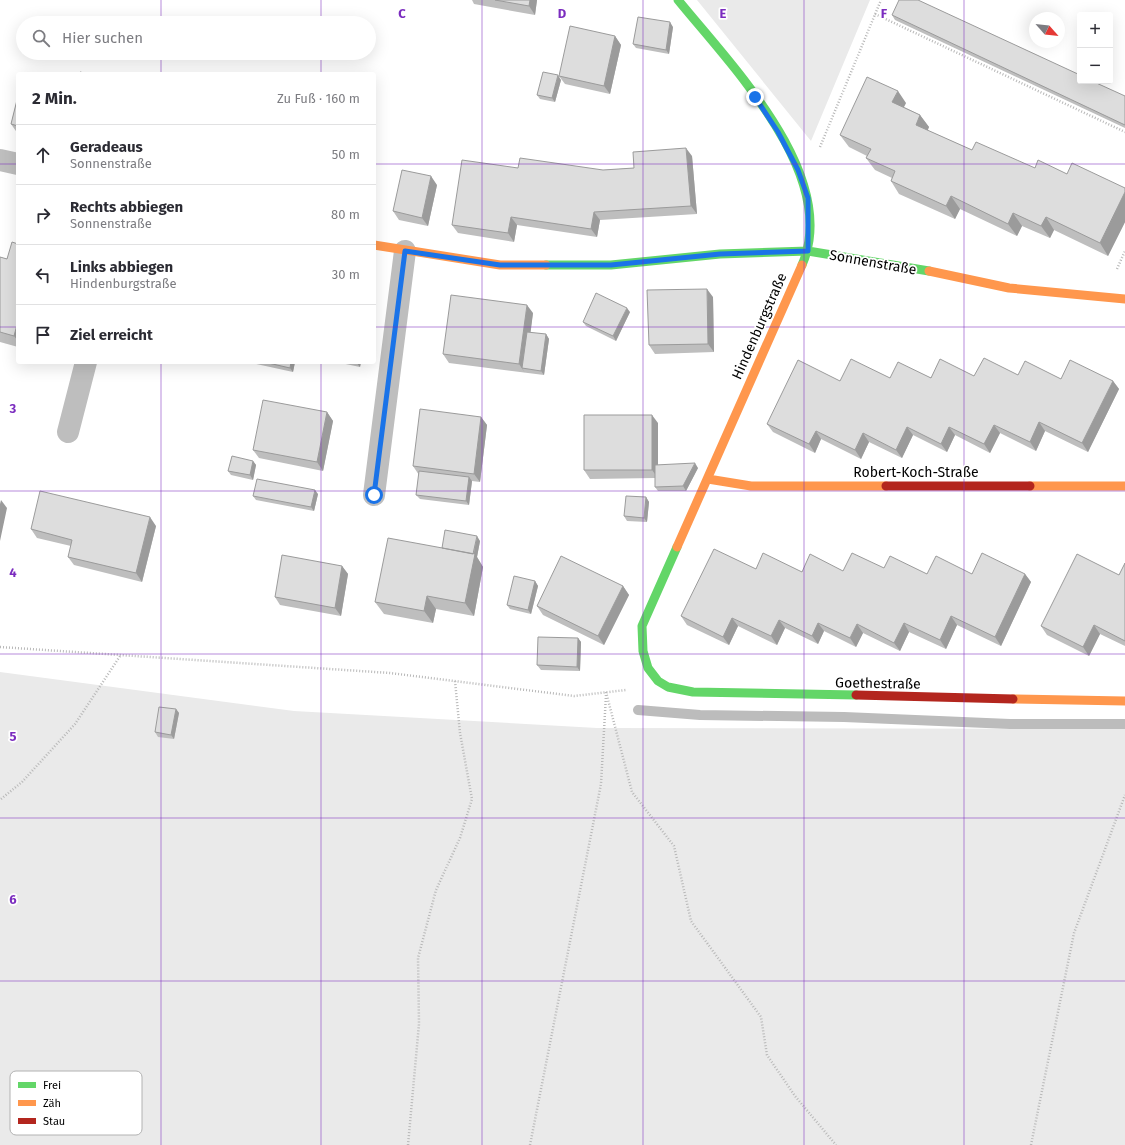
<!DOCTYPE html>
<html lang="de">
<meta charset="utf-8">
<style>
body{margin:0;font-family:"Fira Sans",sans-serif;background:#f7f7f7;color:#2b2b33}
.controls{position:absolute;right:12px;top:12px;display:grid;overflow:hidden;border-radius:4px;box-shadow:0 4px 16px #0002}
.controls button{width:36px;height:36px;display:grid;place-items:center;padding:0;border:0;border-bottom:1px solid #e1e1e2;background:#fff;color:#2b2b33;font:20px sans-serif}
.compass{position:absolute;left:1029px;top:12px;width:36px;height:36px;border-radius:50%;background:#fff;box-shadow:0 4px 16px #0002;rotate:117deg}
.stop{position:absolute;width:12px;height:12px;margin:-9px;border:3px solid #1a73e8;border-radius:50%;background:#fff}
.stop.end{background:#1a73e8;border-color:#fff;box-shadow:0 1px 4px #0008}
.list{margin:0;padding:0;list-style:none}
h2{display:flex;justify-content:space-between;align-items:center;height:52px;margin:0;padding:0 16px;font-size:17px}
h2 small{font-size:13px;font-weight:400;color:#7c7c81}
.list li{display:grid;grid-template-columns:26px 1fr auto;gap:12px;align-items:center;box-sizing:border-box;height:60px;padding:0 16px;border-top:1px solid #e1e1e2}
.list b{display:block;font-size:15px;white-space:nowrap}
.list p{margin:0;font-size:13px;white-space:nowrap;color:#7c7c81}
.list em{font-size:13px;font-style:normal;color:#7c7c81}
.icon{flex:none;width:22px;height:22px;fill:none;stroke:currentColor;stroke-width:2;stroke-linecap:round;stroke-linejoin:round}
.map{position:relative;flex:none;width:1125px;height:1145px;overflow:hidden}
.search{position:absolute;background:#fff;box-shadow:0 4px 16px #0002;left:16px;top:16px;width:360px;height:44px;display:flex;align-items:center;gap:10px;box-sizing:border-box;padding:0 14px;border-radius:22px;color:#7c7c81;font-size:15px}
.panel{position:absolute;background:#fff;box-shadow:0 4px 16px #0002;left:16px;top:72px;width:360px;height:292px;border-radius:4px}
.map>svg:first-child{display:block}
</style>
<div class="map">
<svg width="1125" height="1145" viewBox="0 0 1125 1145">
<rect width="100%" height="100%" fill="#fff"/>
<!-- green -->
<path fill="#eaeaea" d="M697,0H870L811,141Z
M0,672L294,711L597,728L1125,729V1145H0Z"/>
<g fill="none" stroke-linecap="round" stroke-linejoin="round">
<!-- stream -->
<path stroke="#bcbcbc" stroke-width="10" d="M638,710L700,715L844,717L1010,724H1125"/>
<!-- path -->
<path stroke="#b8b8b8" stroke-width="2.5" stroke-dasharray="1 2" stroke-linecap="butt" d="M875,14L1125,132
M820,147L881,0
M1117,269L1125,251
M0,647L390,673L574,696L626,690
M606,692L632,792L674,846L691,921L761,1017L767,1055L795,1096L836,1145
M1,799L22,782L75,724L120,656
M408,1145L419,1024L418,958L436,890L460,838L472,799L460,733L455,681
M530,1145L601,784L606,695
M1031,1145L1074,933L1125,795"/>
<!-- street -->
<path stroke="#bebebe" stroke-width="22" d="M0,160L18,164
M68,432L86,362
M374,495L405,251"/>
<!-- fast -->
<path stroke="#63d668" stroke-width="9" d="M678,0C730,64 841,176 802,265
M546,265H611L720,254L808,251L929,271
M677,547L642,626L643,651L648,668L658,681L668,687L693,692L856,695"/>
<!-- slow -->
<path stroke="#ff974d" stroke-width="9" d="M374,245L500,265H546
M929,271L1009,288L1125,299
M708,479L751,486H886
M1030,486H1125
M677,547L802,265
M1013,699L1125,701"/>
<!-- jam -->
<path stroke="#b3261e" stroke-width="9" d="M886,486H1030
M856,695L1013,699"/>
</g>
<!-- wall -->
<path fill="#bebebe" d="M472,0H537L535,15L474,4Z
M892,15L1125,96V128L895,20Z
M673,27L669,54L636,48L633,44Z
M615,36L621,45L610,94L565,84L559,76Z
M561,80L555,102L540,99L537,95Z
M18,96V134L11,124Z
M906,103L904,107L920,115L929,127L927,130L972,150L1035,168L1067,174L1125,188V222L1108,256L1054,230L1050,238L1022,226L1017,236L960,209L955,219L899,194L891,181L892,178L875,170L866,158L867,156L849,147L840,135Z
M692,156L697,214L600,220L597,237L517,225L514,242L458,233L452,225L518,168L603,170L634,168Z
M437,185L428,226L399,220L393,211Z
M18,244V347L0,342V257L7,259Z
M713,297L714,352L655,354L649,345Z
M630,312L616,341L586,326L583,322Z
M533,313L530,333L546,334L549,339L544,375L449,363L443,354Z
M247,362H295L293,372Z
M336,362H361L360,367Z
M1018,375L1061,379L1113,381L1119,389L1088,452L1045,431L1036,451L1000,433L990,453L955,435L947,452L913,435L902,458L869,442L861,459L821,439L815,453L773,432L767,424L840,381L890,378Z
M327,412L333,421L323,471L259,458L253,450Z
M481,417L487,425L480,482L472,481L469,505L420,499L416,495L419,475L413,466Z
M658,423V465L698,468L686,491H658L655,487V478L590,479L584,470Z
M253,461L256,465L253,480L231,475L228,471Z
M318,494L314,511L256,500L253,496Z
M646,497L649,502L647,522L627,521L624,516Z
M156,526L142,582L74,565L68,557L71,546L37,538L31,529Z
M480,541L477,557L483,567L474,616L436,609L433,623L384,614L375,602L442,548Z
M1125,563V646L1100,634L1089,656L1047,635L1041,626L1119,575Z
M342,566L348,574L341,616L280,605L275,597Z
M884,568L927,574H1025L1031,582L1001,646L957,625L946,649L909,632L900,651L863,633L856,647L824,631L818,644L785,628L777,645L738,626L729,645L687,625L681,616L756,569L802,572L843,571Z
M535,581L538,586L531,614L510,609L507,605Z
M623,586L629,595L604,645L543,615L537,606Z
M578,638L581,642L580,671L541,670L537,665Z
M176,709L179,713L174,739L158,737L155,732Z"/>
<!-- shaded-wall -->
<path fill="#9b9b9b" d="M530,0H537L535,15L529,6Z
M670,22L673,27L669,54L666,50Z
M615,36L621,45L610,94L604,86Z
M558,75L561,80L555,102L552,98Z
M898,91L906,103L900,114L892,102Z
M920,115L929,127L925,138L916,125Z
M686,148L692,156L697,214L691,206Z
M431,176L437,185L428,226L422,218Z
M1125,192V222L1108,256L1100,243Z
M951,196L960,209L955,219L946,206Z
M594,212L600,220L597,237L591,229Z
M1013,213L1022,226L1017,236L1008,224Z
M511,217L517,225L514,242L508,233Z
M1046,217L1054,230L1050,238L1041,226Z
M707,289L713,297L714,352L708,344Z
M527,305L533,313L526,369L522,368L525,373L519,364Z
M627,308L630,312L616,341L613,336Z
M18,321V341L14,336Z
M546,334L549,339L544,375L541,371Z
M291,362H295L293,372L290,368Z
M356,362H361L360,367Z
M1113,381L1119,389L1088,452L1082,443Z
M327,412L333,421L323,471L317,462Z
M652,415L658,423V478L652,470Z
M481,417L487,425L480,482L474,474Z
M1039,422L1045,431L1036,451L1030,442Z
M994,425L1000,433L990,453L984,444Z
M907,427L913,435L902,458L896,450Z
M949,427L955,435L947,452L941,444Z
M816,431L821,439L815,453L809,444Z
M863,433L869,442L861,459L855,450Z
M253,461L256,465L253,480L250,475Z
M695,463L698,468L686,491L683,486Z
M469,477L472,481L469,505L466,501Z
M315,490L318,494L314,511L311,507Z
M646,497L649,502L647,522L644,518Z
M1,500L7,508L0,541V504Z
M150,517L156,526L142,582L136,573Z
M477,536L480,541L477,557L483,567L474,616L465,603Z
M342,566L348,574L341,616L335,608Z
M1025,574L1031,582L1001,646L995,637Z
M535,581L538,586L531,614L528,610Z
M623,586L629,595L604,645L598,636Z
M427,596L436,609L433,623L424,611Z
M951,616L957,625L946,649L940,640Z
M732,618L738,626L729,645L723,637Z
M779,620L785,628L777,645L771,636Z
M818,623L824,631L818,644L812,636Z
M904,623L909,632L900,651L894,643Z
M857,624L863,633L856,647L850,638Z
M1094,625L1100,634L1089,656L1083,647Z
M578,638L581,642L580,671L577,667Z
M176,709L179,713L174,739L171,735Z"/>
<!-- building -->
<path fill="#ddd" stroke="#9b9b9b" d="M495,0H530L529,6Z
M899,0H918L1080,75V81H1092L1125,96V125L892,15Z
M638,17L670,22L666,50L633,44Z
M570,26L615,36L604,86L559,76Z
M80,72L88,74H79Z
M543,72L558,75L552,98L537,95Z
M867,77L898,91L892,102L920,115L916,125L972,150L976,142L1035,168L1038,160L1067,174L1072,163L1125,188V192L1100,243L1046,217L1041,226L1013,213L1008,224L951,196L946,206L891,181L895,171L866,158L871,149L840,135Z
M18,96V126L11,124Z
M686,148L691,206L594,212L591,229L511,217L508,233L452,225L462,160L518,168L520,158L603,170L634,168L633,152Z
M402,170L431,176L422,218L393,211Z
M12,242L18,244V321L14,336L0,332V257L7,259Z
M707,289L708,344L649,345L647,290Z
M596,293L627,308L613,336L583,322Z
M451,295L527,305L519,364L443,354Z
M527,332L546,334L541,371L522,368Z
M984,358L1018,375L1025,361L1061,379L1070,360L1113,381L1082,443L1039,422L1030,442L994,425L984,444L949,427L941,444L907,427L896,450L863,433L855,450L816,431L809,444L767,424L798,360L840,381L851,359L890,378L898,362L931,378L940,359L974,376Z
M264,362H291L290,368Z
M263,400L327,412L317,462L253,450Z
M420,409L481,417L474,474L413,466Z
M584,415H652V470H584Z
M232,456L253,461L250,475L228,471Z
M695,463L683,486L655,487V465Z
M419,471L469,477L466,501L416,495Z
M257,479L315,490L311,507L253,496Z
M40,491L150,517L136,573L68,557L72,540L31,529Z
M626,496L646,497L644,518L624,516Z
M445,530L477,536L473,554L442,548Z
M388,538L475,554L465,603L427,596L424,611L375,602Z
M714,549L756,569L763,553L802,572L810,554L843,571L852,553L884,568L890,556L927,574L936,556L972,574L982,553L1025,574L995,637L951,616L940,640L904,623L894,643L857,624L850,638L818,623L812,636L779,620L771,636L732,618L723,637L681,616Z
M1077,554L1119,575L1125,563V641L1094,625L1083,647L1041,626Z
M282,555L342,566L335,608L275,597Z
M561,556L623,586L598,636L537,606Z
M514,576L535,581L528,610L507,605Z
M538,637L578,638L577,667L537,665Z
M159,707L176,709L171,735L155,732Z"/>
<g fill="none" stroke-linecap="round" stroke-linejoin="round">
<!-- route -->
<path stroke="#1a73e8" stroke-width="5" d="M374,495L405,251L500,265H611L720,254L808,251V198L798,170L778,132L755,97"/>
</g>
<!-- grid -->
<path fill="none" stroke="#7b2cbf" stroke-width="1" stroke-opacity="0.55" d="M161,0V23M321,0V23M482,0V1145M643,0V1145M804,0V1145M964,0V1145M161,53V74M321,53V74M0,164H18M374,164H1125M0,327H18M374,327H1125M161,362V1145M321,362V1145M0,491H1125M0,654H1125M0,818H1125M0,981H1125"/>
<g text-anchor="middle" stroke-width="3.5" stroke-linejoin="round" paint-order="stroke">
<!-- street labels -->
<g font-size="14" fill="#000" stroke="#fff">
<text transform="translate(873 262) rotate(10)" y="5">Sonnenstraße</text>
<text transform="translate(759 326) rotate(-66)" y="5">Hindenburgstraße</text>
<text x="916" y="477">Robert-Koch-Straße</text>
<text transform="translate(878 683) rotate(1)" y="5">Goethestraße</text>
</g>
</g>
<!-- legend -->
<rect x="10" y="1071" width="132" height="64" rx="6" fill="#fff" stroke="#b2b2b2" stroke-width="1"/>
<rect x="18" y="1082" width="18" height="6" fill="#63d668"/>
<rect x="18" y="1100" width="18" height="6" fill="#ff974d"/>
<rect x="18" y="1118" width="18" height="6" fill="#b3261e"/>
<g font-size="11" fill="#000">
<text x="43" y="1089">Frei</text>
<text x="43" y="1107">Zäh</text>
<text x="43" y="1125">Stau</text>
</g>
<g font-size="13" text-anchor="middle" font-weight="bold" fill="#7b2cbf" stroke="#fff" stroke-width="3.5" stroke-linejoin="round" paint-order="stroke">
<text x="402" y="18">C</text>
<text x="562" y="18">D</text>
<text x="723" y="18">E</text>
<text x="884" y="18">F</text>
<text x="13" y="413">3</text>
<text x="13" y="577">4</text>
<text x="13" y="741">5</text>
<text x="13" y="904">6</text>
</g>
</svg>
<div class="controls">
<button>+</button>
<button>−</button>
</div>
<svg class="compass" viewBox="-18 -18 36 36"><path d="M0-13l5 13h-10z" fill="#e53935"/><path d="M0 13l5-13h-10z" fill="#7c7c81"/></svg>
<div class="stop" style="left:374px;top:495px"></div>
<div class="stop end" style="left:755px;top:97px"></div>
<div class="search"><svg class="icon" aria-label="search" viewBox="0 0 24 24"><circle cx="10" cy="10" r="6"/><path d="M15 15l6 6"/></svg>Hier suchen</div>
<section class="panel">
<h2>2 Min.<small>Zu Fuß · 160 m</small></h2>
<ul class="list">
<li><svg class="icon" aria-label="ahead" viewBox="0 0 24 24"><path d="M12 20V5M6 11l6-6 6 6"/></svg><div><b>Geradeaus</b><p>Sonnenstraße</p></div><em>50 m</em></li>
<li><svg class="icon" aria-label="right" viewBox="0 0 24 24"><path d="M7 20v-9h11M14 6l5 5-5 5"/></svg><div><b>Rechts abbiegen</b><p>Sonnenstraße</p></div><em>80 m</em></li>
<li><svg class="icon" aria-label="left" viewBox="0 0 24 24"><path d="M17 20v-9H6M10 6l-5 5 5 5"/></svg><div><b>Links abbiegen</b><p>Hindenburgstraße</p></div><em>30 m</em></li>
<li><svg class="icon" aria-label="arrive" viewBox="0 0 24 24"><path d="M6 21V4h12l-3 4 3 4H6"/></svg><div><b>Ziel erreicht</b></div></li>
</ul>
</section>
</div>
